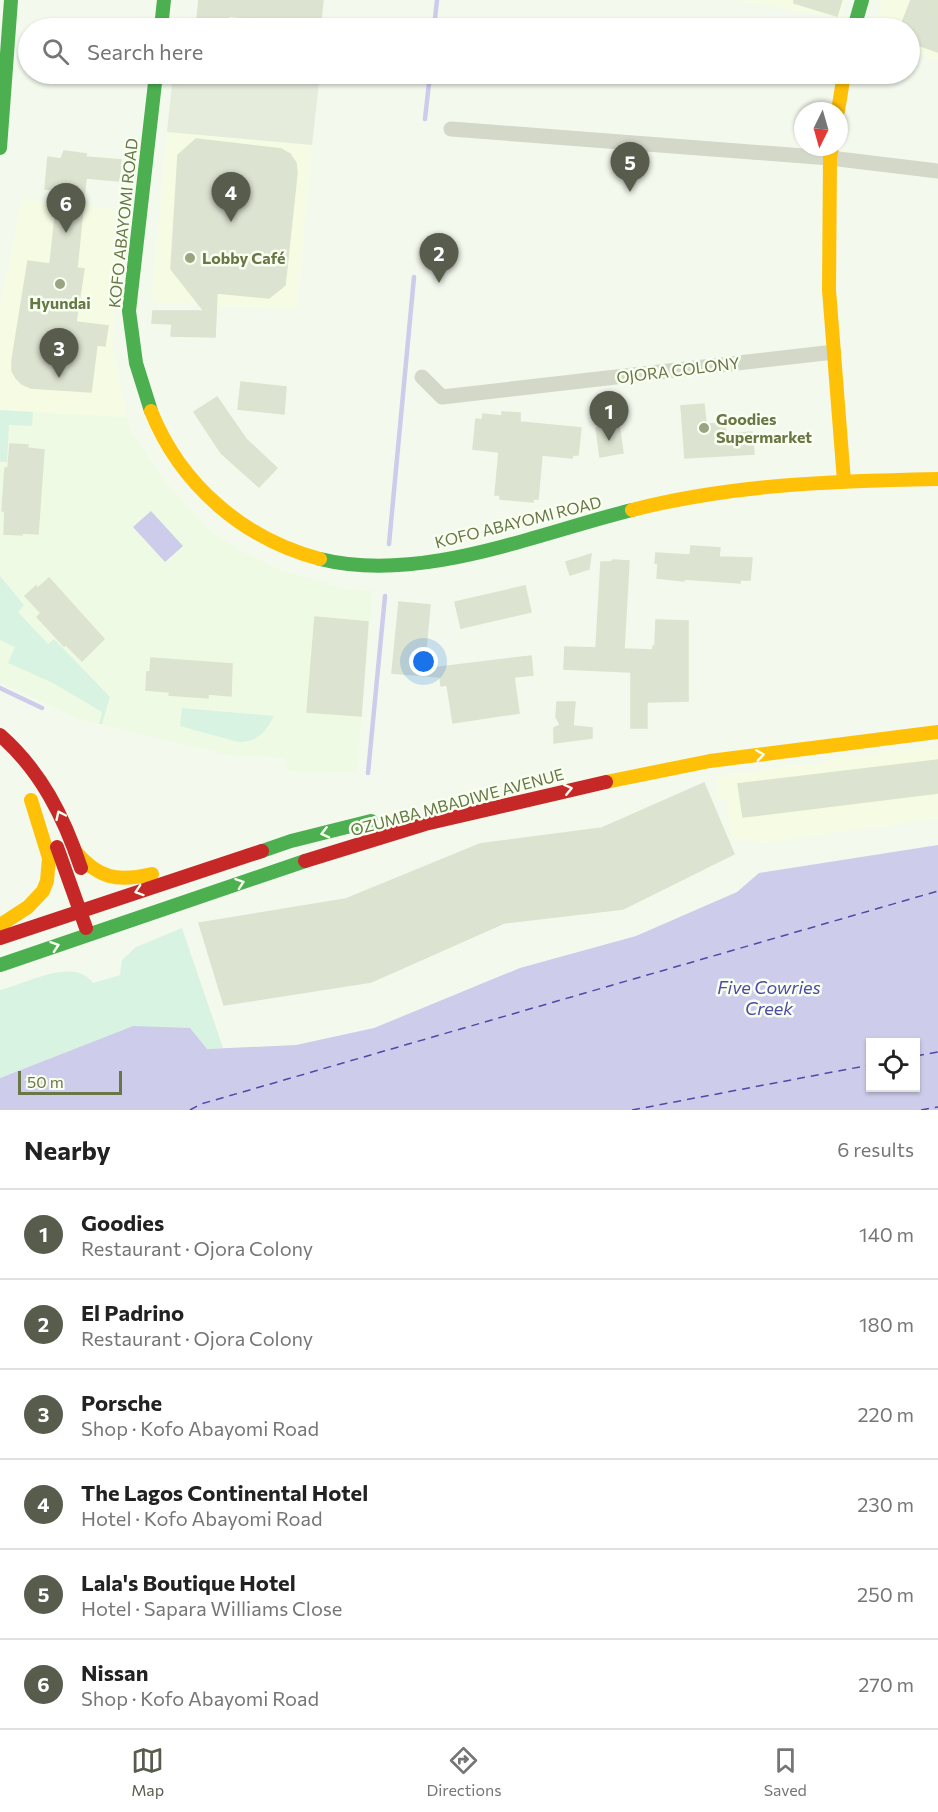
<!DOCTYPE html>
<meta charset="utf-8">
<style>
body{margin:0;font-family:Commissioner,sans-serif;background:#f2f2f2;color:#222}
.controls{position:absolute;right:18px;bottom:18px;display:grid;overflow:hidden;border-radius:0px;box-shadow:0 2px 4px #0004}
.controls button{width:54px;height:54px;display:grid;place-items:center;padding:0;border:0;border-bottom:2px solid #e0e0e0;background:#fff;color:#222;font:30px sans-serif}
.compass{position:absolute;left:794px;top:102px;width:54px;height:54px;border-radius:50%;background:#fff;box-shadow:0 2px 4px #0004;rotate:185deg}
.scale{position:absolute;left:18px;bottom:15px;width:104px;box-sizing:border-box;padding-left:6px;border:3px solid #697646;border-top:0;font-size:16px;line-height:21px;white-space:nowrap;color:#697646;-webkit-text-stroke:4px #f7fff0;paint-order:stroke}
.you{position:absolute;left:424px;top:662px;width:21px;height:21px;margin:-15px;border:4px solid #fff;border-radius:50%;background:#1a73e8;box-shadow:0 0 0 9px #1a73e833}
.badge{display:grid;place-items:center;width:39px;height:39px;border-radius:50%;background:#585c4c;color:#fff;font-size:20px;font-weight:700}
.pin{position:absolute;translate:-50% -50px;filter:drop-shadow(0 2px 3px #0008)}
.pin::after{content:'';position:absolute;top:32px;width:21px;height:18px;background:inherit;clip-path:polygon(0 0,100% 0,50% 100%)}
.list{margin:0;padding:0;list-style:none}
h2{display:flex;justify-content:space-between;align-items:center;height:78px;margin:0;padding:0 24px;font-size:26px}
h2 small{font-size:20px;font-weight:400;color:#767676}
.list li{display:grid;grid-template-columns:39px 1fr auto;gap:18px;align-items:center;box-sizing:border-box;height:90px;padding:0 24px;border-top:2px solid #e0e0e0}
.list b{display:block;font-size:22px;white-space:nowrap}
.list p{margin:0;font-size:20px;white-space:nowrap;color:#767676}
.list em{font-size:20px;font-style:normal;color:#767676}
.icon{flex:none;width:33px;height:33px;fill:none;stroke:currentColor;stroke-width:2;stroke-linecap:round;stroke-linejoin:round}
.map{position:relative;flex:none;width:938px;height:1110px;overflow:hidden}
.search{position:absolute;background:#fff;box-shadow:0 2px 4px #0004;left:18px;right:18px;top:18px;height:66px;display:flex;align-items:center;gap:15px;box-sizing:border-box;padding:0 21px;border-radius:33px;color:#767676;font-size:22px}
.sheet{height:618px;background:#fff}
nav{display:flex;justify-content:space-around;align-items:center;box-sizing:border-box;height:84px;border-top:2px solid #e0e0e0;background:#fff;font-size:16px;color:#767676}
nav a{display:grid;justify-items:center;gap:3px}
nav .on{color:#585c4c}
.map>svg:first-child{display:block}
</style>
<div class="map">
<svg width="938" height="1110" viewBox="0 0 938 1110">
<rect width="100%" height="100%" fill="#f3f9ed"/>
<!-- residential -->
<path fill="#effae4" d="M0,410L126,417L133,434L162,478L210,530L242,552L281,570L345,589L373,591L357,772L287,771L285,758L229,755L78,719L0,682Z"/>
<!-- commercial -->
<path fill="#f5fce3" d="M735,0H846L841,18Z
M882,0H938V60L910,51V28H874Z
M167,132L312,145L297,309L151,302Z
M22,199L118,209L113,256L117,259L113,346L126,417L0,410V309Z
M933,744L938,746V818L766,842L731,838L727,800L717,799V776L748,772L751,774L754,770L758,773L761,768L765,771L767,768L771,770L774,767L777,769L780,766L785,768L787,764L792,768L795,763L800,766L803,762L807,765L848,755L852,758L856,754L860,757L863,753L868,757L871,752L876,756L879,751L890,750L895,753L898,748L904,752L907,747L913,751L917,746L922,749L926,745L930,748Z"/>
<!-- industrial -->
<path fill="#e6ecdc" d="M173,74H320L312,145L167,132Z"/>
<!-- green -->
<path fill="#d9f3e2" d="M0,410L33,412L32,426L9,425L7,462H0Z
M0,576L24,605L18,612L48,644L54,639L110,697L102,724H99L102,712L53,683L8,663L15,647L0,640Z
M182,708L274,716C266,732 256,743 238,742L180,726Z
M182,928L223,1048L206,1049L133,1026L0,1078V990C26,984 74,956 93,983L120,975L122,960L136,947Z"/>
<!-- water -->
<path fill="#cdcdeb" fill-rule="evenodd" d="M151,511L183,546L165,562L133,527Z
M938,845V1110H0V1078L133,1026L190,1028L207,1049L296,1045L374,1028L520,968L636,936L737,892L759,873ZM916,1042V1088H870V1042Z"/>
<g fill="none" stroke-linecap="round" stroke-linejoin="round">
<!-- stream -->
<path stroke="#cdcdeb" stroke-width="4.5" d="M434,28L437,0
M425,119L430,74
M389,544L414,277
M0,688L42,708
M368,773L385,596"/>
<!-- ferry -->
<path stroke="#5049a6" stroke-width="1.5" stroke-dasharray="8 6" stroke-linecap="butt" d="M916,1056L938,1052
M190,1110L201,1104L938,891
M632,1110L870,1065
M921,1110L938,1107"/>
</g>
<!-- building -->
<path fill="#dde3d1" stroke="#dce3ce" stroke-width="1.5" d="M199,0H323L320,28H304L305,23L286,21L279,27L272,26L267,20L229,16L228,28H196Z
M794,0H842L837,16L794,3Z
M911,0H938V52L909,42V28H900Z
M196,139L281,149L290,154L296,163L297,173L285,285L269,298L217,293L215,337L171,336L172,324L152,323L153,311H204L171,269L178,155Z
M64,151L86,154V157L121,160L119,181L86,178L77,268L84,269L76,322L108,326L105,346L97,345L91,392L31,388L22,384L16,378L12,371V360L28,261L50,264L58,190L45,189L48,157L61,159Z
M241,382L286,387L284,414L238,409Z
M217,397L246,439L277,468L259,487L221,453L194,412Z
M704,404L706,424L725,423L726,434L752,432L754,454L685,458L681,406Z
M502,412L520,413V422L581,428L578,455H573L572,458L542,455L538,499H533V502L500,499V495H495L499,452L473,449L476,419L482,420L483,414L502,416Z
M619,425L623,453L600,457L596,428Z
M10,444L28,445L27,448L44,450L38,534L22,533V535L4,534L5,511H2L5,468H8Z
M691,546L720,548L719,557L752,558L750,580H740V583L684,579V581L657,578L658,564L655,563L656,553L690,555Z
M591,554L589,569L570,575L566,562Z
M613,560L629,561L624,649L653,650V646H655L656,620L688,621V701L647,702V728H631V672L564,669L565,647L596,648L601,562H611Z
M49,578L104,639L82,661L66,645L64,646L37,617L41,613L25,596L36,586L38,588Z
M525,586L531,612L461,628L455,602Z
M399,602L430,605L424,669L531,656L533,675L514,677L519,713L453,723L447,685L441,686L440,677L392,673Z
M315,617L368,622L361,716L307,712Z
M151,658L232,664L231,696L208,694V698L169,695L170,692L146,690L147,672H150Z
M557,702H575L573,726L592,728V738L554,743V728L560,725L556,717Z
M938,760V793L743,817L738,784Z
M704,783L734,854L623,909L504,923L371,982L224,1005L199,923L346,899L480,844L602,828Z"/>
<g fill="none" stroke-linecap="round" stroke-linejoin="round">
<!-- street -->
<path stroke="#d3d8c9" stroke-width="15" d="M451,129L830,158L938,171
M422,377L442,397L834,352"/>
<!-- fast -->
<path stroke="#4caf50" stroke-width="14" d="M161,28L164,0
M854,28L862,0
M0,148L11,0
M151,411L136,363L129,311L156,74
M320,559C420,584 535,534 632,510
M262,851L291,841L371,821
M0,965L305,861"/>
<!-- slow -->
<path stroke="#ffc107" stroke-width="14" d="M838,111L844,74
M832,147L830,158L829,290L844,481
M151,411C180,484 243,539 320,559
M632,510C733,484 835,481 938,479
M606,782L710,761L938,732
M75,851C99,879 117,882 152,874
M0,925L28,907L43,891L47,881L49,858L31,800"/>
<!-- jam -->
<path stroke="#c62828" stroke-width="14" d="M0,735C41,771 64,817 81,868
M57,847L86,928
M305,861L425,824L606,782
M0,938L262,851"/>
</g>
<!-- one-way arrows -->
<defs><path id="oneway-chevron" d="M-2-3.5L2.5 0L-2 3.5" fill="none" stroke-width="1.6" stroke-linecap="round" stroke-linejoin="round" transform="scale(1.5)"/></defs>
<g stroke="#f7fff0">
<use href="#oneway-chevron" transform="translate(760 755) rotate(-8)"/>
<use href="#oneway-chevron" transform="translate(568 789) rotate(-13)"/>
<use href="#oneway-chevron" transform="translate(60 815) rotate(-115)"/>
<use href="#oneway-chevron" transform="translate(325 833) rotate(166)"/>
<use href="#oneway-chevron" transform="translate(240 883) rotate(-19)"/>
<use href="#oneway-chevron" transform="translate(139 891) rotate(162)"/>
<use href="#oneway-chevron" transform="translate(55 946) rotate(-19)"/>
</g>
<!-- markers -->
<g fill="#99a480" stroke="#f7fff0" stroke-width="2">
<circle cx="190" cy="258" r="6"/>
<circle cx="60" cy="284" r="6"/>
<circle cx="704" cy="428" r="6"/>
</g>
<g text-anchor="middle" stroke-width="5" stroke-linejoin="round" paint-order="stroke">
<!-- street labels -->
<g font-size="16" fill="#697646" stroke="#f7fff0">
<text transform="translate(123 223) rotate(-84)" y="6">KOFO ABAYOMI ROAD</text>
<text transform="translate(678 370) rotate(-7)" y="6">OJORA COLONY</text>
<text transform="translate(518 522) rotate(-14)" y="6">KOFO ABAYOMI ROAD</text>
<text transform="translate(457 802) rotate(-15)" y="6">OZUMBA MBADIWE AVENUE</text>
</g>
<!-- poi labels -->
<g font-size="16" font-weight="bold" fill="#697646" stroke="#f7fff0" text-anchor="start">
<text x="202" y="264">Lobby Café</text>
<text x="60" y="309" text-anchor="middle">Hyundai</text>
<text x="716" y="425">Goodies<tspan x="716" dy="18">Supermarket</tspan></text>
</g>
<!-- water labels -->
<g font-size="18" font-style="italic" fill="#5049a6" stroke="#f7fff0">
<text x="769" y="994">Five Cowries<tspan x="769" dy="21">Creek</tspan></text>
</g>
</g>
</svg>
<div class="controls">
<button><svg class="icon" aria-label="locate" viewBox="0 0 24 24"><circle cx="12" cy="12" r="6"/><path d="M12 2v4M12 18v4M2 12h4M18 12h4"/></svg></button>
</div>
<svg class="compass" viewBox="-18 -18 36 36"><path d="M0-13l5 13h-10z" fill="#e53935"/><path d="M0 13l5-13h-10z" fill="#767676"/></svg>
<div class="scale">50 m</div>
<div class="you"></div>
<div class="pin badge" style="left:609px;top:441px">1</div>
<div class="pin badge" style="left:439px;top:283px">2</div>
<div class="pin badge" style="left:59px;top:378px">3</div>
<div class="pin badge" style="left:231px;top:222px">4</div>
<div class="pin badge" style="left:630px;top:192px">5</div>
<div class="pin badge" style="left:66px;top:233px">6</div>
<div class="search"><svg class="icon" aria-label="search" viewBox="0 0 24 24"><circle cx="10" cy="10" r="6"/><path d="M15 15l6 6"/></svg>Search here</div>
</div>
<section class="sheet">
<h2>Nearby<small>6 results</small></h2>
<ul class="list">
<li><span class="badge">1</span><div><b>Goodies</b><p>Restaurant · Ojora Colony</p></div><em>140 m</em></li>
<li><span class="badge">2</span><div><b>El Padrino</b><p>Restaurant · Ojora Colony</p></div><em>180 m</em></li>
<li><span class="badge">3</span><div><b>Porsche</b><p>Shop · Kofo Abayomi Road</p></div><em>220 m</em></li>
<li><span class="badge">4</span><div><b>The Lagos Continental Hotel</b><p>Hotel · Kofo Abayomi Road</p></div><em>230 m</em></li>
<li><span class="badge">5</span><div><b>Lala's Boutique Hotel</b><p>Hotel · Sapara Williams Close</p></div><em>250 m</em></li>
<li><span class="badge">6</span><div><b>Nissan</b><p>Shop · Kofo Abayomi Road</p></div><em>270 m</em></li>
</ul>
</section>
<nav>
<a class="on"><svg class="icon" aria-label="map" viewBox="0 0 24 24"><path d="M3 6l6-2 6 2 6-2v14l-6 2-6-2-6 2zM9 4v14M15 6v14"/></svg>Map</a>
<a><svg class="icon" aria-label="directions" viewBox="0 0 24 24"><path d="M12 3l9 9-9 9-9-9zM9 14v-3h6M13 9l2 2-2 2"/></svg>Directions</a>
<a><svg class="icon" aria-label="saved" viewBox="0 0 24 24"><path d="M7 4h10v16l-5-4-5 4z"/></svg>Saved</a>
</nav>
